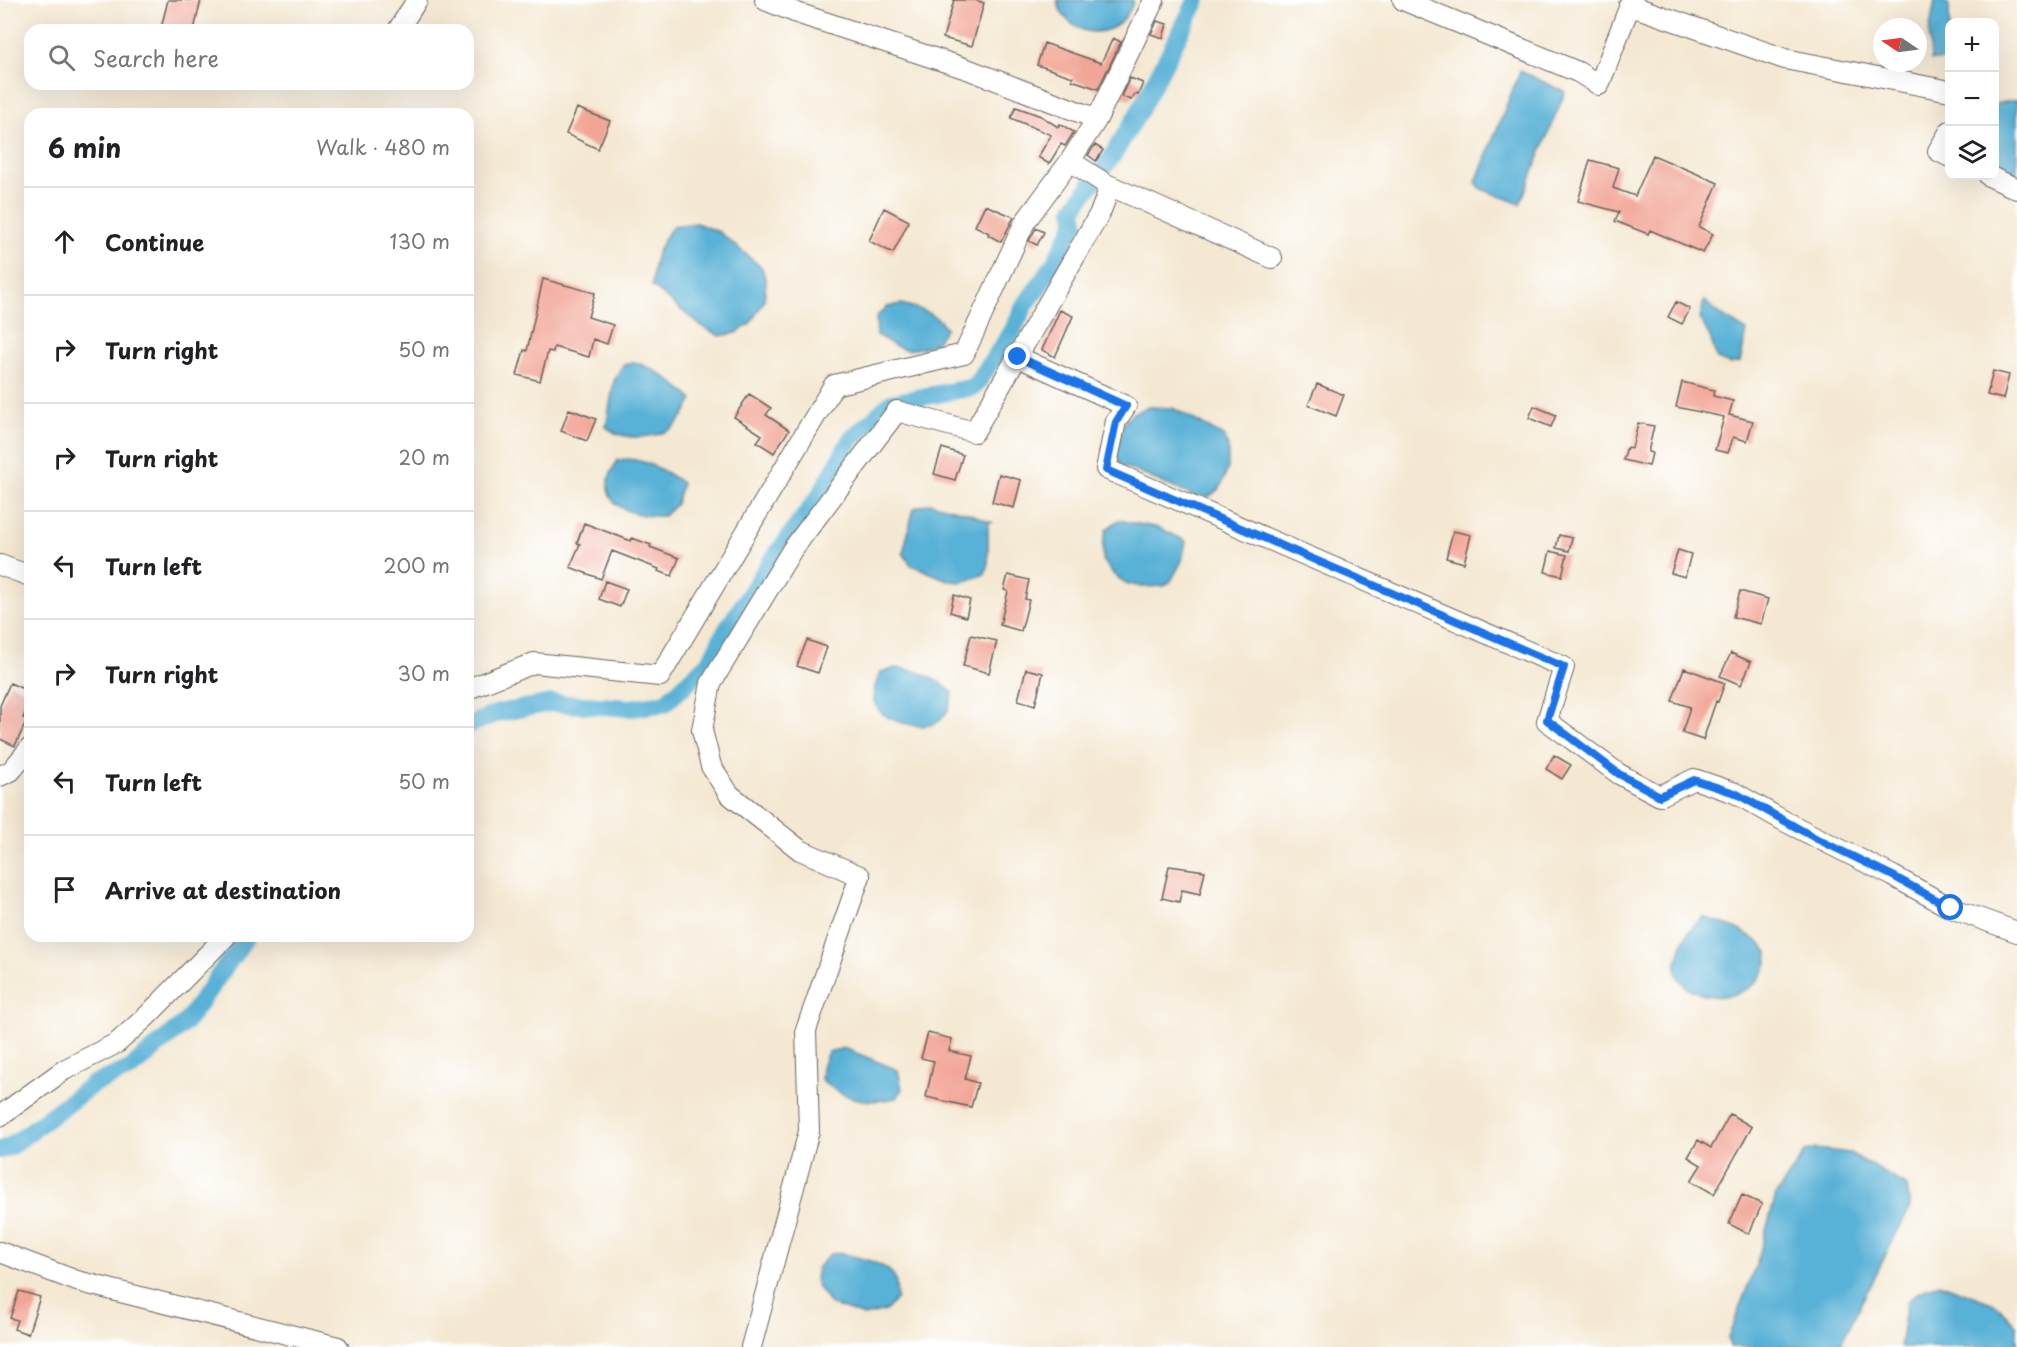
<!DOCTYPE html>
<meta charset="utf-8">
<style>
body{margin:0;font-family:"Playpen Sans",sans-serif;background:#f2f2f2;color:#202124}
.controls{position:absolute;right:18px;top:18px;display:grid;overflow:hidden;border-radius:12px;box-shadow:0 6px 24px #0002}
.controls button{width:54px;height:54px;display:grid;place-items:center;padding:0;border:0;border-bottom:2px solid #e0e0e0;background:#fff;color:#202124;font:30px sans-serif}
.compass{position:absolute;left:1873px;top:18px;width:54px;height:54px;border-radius:50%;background:#fff;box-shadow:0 6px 24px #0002;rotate:283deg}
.stop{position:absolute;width:18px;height:18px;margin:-14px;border:4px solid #1a73e8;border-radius:50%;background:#fff}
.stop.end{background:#1a73e8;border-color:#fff;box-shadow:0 2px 6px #0008}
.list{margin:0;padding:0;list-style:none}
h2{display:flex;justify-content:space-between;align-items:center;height:78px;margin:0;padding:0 24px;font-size:26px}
h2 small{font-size:20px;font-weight:400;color:#757577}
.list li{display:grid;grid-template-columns:39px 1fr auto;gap:18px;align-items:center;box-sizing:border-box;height:108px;padding:0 24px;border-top:2px solid #e0e0e0}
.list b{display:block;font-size:22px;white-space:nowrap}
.list em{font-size:20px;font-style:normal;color:#757577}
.icon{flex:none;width:33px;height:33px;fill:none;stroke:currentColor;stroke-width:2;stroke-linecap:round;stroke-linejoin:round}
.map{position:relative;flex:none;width:2017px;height:1347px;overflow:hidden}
.search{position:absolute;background:#fff;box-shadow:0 6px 24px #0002;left:24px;top:24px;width:450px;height:66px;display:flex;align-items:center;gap:15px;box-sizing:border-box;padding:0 21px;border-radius:18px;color:#757577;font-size:22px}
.panel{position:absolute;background:#fff;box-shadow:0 6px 24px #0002;left:24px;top:108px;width:450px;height:834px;border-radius:18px}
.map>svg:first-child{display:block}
</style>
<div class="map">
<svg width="2017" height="1347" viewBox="0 0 2017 1347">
<rect width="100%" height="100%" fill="#fff"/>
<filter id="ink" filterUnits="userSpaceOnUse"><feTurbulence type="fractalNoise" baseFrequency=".0167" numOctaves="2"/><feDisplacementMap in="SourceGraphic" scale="12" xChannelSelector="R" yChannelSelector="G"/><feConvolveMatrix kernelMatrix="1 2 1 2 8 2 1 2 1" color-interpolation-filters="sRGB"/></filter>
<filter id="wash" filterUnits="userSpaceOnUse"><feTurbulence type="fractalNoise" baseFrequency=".008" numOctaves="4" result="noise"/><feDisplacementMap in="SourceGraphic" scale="24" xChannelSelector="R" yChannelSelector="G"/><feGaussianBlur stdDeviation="1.35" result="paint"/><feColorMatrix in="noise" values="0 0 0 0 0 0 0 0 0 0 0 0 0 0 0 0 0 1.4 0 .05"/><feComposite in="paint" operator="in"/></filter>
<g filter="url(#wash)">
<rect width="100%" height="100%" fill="#f4e8d2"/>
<!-- water -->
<path fill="#59b1d6" stroke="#3a6679" stroke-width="1.5" d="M1057,0H1133C1133,6 1131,8 1128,13C1109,44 1065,35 1057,0Z
M1935,0H1942L1949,5L1950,46L1947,60H1931L1929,32Z
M1520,71L1565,92L1520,204L1481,189L1476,182Z
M2017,100V176L1995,164L1994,104Z
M696,223L719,232L762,268L766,282L764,301L750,324L736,333L720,336L701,326L652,286C653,259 657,249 673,226Z
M1704,300L1716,312L1747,331L1740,362L1729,364L1717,359L1710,337L1700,319Z
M901,304C919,309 935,312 946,328L936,343C906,354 902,351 877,335L876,317L887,307Z
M634,362C658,369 676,384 693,400C688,408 683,417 677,424C665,437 634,440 618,434C614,433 610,429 606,427L614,381L623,365Z
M1149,407L1173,408L1225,437L1228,447V468L1220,488L1210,496L1196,497L1120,465L1116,453L1124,423L1133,413Z
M628,459C649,461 665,471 682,483L676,504L664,516C626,517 590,501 618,460Z
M930,503L968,513L992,522L988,523V567L985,574L963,582L950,581L911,565L903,553L914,508Z
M1118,520L1159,528L1186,541L1182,561L1171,581L1164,586L1142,587L1126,583L1114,575L1103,560V544L1106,530Z
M896,668C919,670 936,678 953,693C950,703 948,715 938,722C923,732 881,721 875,704C871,694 877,681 880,672Z
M1703,917C1728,925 1751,931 1768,952C1767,1008 1683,1008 1676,969C1675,963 1679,957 1680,951C1686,934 1689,929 1703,917Z
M844,1048L898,1070L902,1089L896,1098C868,1105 841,1099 821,1079L822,1067L828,1052Z
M1816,1149L1850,1153L1907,1186L1910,1207L1839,1347H1730L1728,1338L1757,1262L1776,1195L1806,1151Z
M839,1253C854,1256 890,1263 895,1279C897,1285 896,1292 897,1298L886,1311L864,1316L830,1304L817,1286L815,1279L817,1268L830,1254Z
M1939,1283L1997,1305L2017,1326V1347H1900L1907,1302L1915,1294Z"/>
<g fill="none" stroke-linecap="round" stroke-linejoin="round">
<!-- canal -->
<path stroke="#59b1d6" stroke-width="18" d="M468,725L498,713L551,703L631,708L665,703L710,662L722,637L770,563L820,495L851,439L891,403L974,387L1012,332L1024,307L1054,264L1075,223L1074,208L1113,155L1139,112L1197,0
M0,1150L11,1146L93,1084L130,1069L186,1022L247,936"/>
</g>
<g id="blocks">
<!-- building -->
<path fill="#f2a596" d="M168,0H201L194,30H169L161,28Z
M954,0H975L984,3L972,46L943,38Z
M1157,21L1167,24L1163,38L1151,34Z
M1113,38L1121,42L1098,89L1072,80L1073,77L1037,65L1044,43L1101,63Z
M1130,78L1143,83L1138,95L1135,94L1131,100L1121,96Z
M1016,107L1041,116L1058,127L1060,124L1074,132L1065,146L1061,144L1049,164L1038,157L1051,135L1011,118Z
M577,108L610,121L598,149L566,134Z
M1095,145L1103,150L1096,161L1088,155Z
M1653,155L1718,183L1699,227L1713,234L1703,253L1650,230L1648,234L1615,221L1619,212L1578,201L1590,160L1619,168L1613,188L1635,196Z
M985,205L1014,217L1001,242L988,235L989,233L975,226Z
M884,208L909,221L893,253L869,241Z
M1036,228L1044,232L1037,245L1029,241Z
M543,279L595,293L588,317L613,325L607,344L593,339L589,357L554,347L553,352L548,351L540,381L517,375L524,350L527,351Z
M1676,302L1690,309L1682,324L1668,317Z
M1060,310L1073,316L1055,357L1042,350Z
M1993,371L2009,375L2003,399L1987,395Z
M1682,382L1714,390L1713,396L1733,401L1729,415L1753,421L1747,441L1733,437L1728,453L1715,450L1724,417L1676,407Z
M1317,384L1344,395L1336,416L1308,405Z
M749,394L771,408L766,415L789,430L774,453L757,442L762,435L734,417Z
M1534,406L1556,415L1551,427L1529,418Z
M569,409L596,419L587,441L561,431Z
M1638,423L1654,426L1648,452L1652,453L1649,466L1623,460L1627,447L1632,448Z
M942,448L963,455L955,480L934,474Z
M999,474L1021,480L1014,508L992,502Z
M584,523L631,541L632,538L651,545L650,547L679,558L672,576L658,571L659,569L612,551L601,579L570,567L580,544L577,543Z
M1453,531L1471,535L1464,563L1446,558Z
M1559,535L1572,538L1569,551L1556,548Z
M1678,550L1691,554L1685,577L1671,573Z
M1550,551L1567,555L1562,576L1545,572Z
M1008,575L1029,580L1025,599L1029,600L1021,631L1000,625L1008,591L1004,590Z
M605,581L627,589L620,607L599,599Z
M1740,591L1768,599L1761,624L1733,617Z
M954,595L970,600L966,617L950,612Z
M971,635L997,641L989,673L963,666Z
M807,640L827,647L818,673L797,666Z
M1731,653L1751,662L1741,685L1720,676Z
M1684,668L1725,683L1718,702L1716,701L1703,740L1682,733L1690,707L1672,701Z
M1026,669L1043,673L1035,705L1018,700Z
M10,683L30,692V703L23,718L27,720L15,746L0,739V706Z
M1554,755L1571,765L1562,779L1546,769Z
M1169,866L1205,871L1200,894L1182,890L1179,902L1162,898Z
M928,1033L952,1039L949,1051L971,1056L965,1079L978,1083L971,1107L926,1097L934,1061L921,1058Z
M1730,1114L1752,1127L1714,1194L1691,1181L1701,1165L1688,1157L1698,1140L1711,1148Z
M1742,1195L1762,1204L1749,1234L1729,1224Z
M19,1291L40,1297L28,1334L14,1329L17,1320L10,1318Z"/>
</g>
</g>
<g filter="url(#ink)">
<use href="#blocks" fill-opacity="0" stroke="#68635c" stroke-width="1.5"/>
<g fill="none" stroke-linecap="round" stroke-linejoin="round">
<defs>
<path id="street" d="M765,0L797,13L967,69L1097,119
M1403,0L1578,72L1599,85L1632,0
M1629,5L1785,59L1950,91
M398,30L417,0
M1950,131L1938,151L1950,157
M1070,161L1106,184L1272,258
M1989,176L2017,189
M1018,357L1126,406L1116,421L1106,469L1564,667L1547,721L1619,774L1660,796L1694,779L1735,793L1784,821L1893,876L1951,908L2017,932
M0,565L30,576
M468,689L534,663L660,676L834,385L964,354L1025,222L1070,161L1097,119L1154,0
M0,776L11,771L30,748
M0,1116L64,1070L117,1043L147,1016L226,936
M0,1252L77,1281L338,1347
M751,1347L809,1131L806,1030L860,876L800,850L729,794L711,766L702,730L711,683L792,550L897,411L974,432L1100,213L1107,195L1106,184"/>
</defs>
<!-- street casing -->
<use href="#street" stroke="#68635c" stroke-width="22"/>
<!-- street -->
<use href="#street" stroke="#fff" stroke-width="20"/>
</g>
</g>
<g fill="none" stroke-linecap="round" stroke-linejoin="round" filter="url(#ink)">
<!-- route -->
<path stroke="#1a73e8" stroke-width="8" d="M1018,357L1126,406L1116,422L1106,470L1564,667L1547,720L1619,774L1660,796L1694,780L1735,793L1817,839L1893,876L1951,908"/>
</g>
</svg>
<div class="controls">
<button>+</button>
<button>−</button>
<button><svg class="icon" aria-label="layers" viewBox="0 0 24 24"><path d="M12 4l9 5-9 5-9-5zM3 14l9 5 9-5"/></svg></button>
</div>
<svg class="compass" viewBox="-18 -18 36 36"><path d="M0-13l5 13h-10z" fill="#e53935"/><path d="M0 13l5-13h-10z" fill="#757577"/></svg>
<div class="stop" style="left:1951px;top:908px"></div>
<div class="stop end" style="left:1018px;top:357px"></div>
<div class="search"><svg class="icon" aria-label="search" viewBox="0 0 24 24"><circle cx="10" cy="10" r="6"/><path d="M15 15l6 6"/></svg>Search here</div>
<section class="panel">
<h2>6 min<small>Walk · 480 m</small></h2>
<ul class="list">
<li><svg class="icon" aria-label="ahead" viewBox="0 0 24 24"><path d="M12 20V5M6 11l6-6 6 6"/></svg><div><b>Continue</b></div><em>130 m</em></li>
<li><svg class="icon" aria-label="right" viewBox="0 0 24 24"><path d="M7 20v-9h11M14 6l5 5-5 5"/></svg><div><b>Turn right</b></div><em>50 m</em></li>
<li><svg class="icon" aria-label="right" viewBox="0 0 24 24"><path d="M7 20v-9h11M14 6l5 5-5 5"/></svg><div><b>Turn right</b></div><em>20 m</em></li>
<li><svg class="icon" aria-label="left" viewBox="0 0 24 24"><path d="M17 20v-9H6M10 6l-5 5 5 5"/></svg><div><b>Turn left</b></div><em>200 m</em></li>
<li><svg class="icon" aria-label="right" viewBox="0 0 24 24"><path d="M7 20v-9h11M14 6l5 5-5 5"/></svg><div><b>Turn right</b></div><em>30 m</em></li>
<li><svg class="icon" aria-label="left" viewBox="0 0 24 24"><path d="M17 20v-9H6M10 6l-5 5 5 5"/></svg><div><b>Turn left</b></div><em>50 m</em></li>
<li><svg class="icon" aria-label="arrive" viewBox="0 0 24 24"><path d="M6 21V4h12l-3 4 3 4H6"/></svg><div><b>Arrive at destination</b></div></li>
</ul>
</section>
</div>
